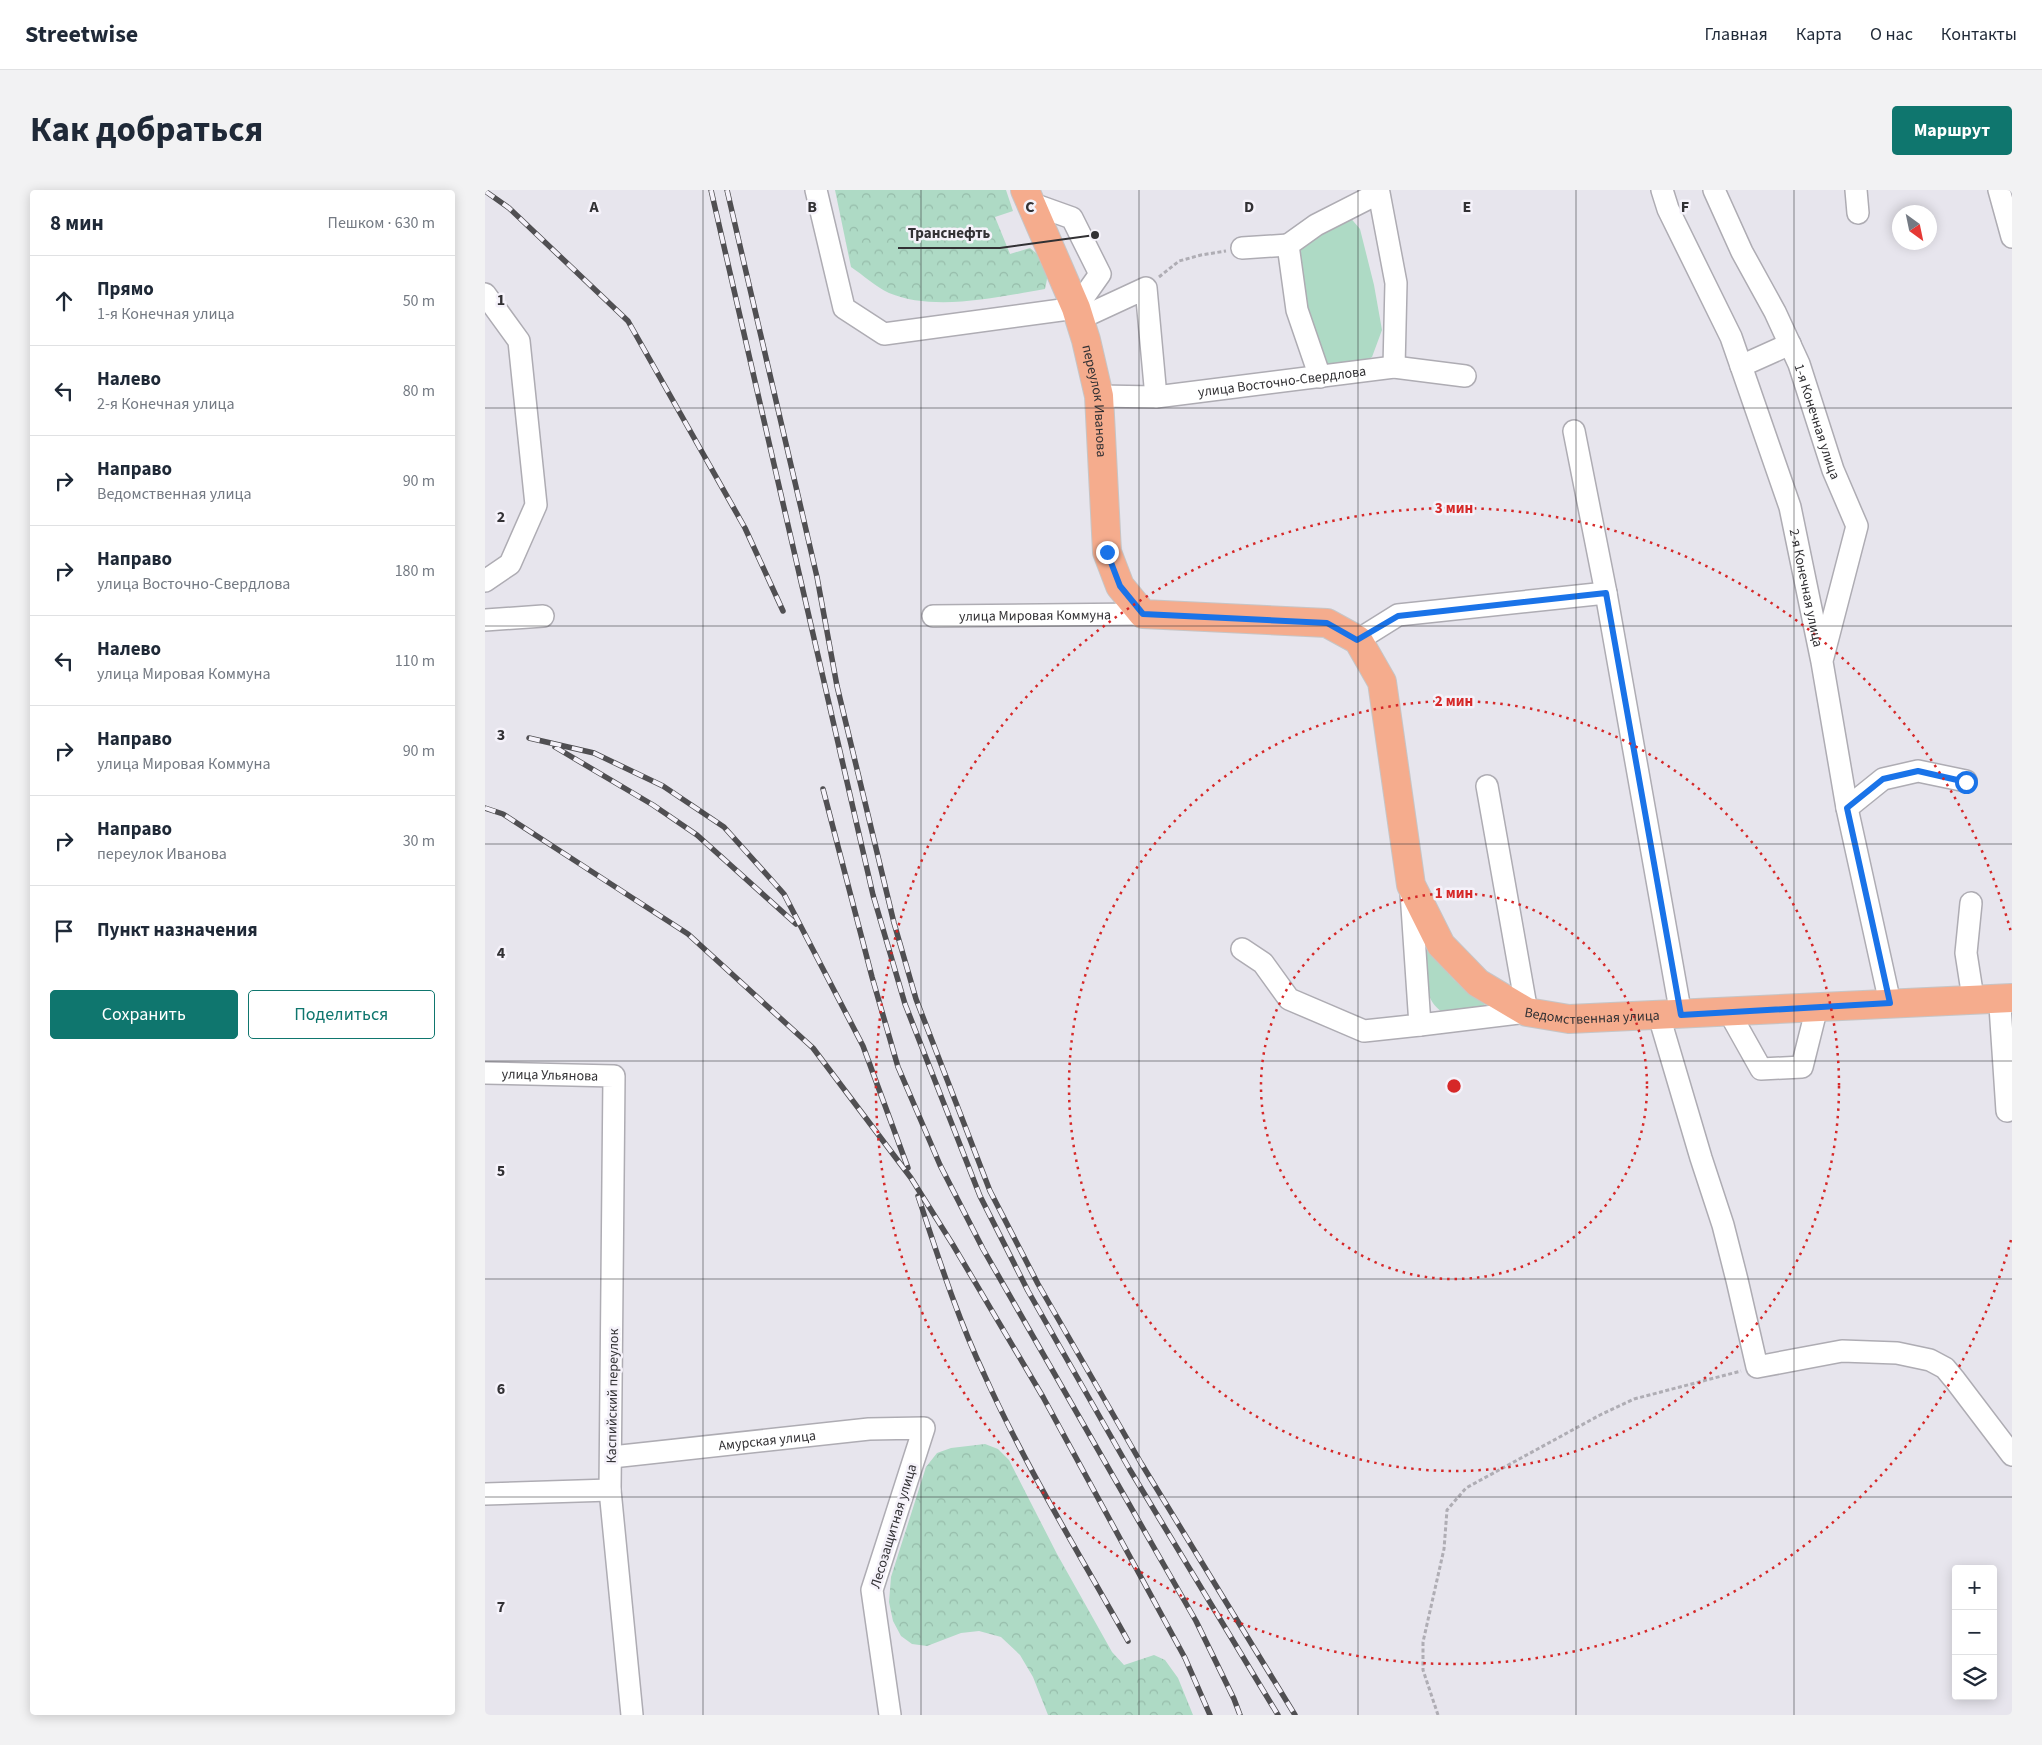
<!DOCTYPE html>
<html lang="ru">
<meta charset="utf-8">
<style>
body{margin:0;font-family:"Source Sans 3",sans-serif;background:#f2f2f3;color:#1f2937}
.controls{position:absolute;right:15px;bottom:15px;display:grid;overflow:hidden;border-radius:5px;box-shadow:0 2px 12px #0003}
.controls button{width:45px;height:45px;display:grid;place-items:center;padding:0;border:0;border-bottom:1px solid #e0e1e3;background:#fff;color:#1f2937;font:25px sans-serif}
.compass{position:absolute;left:1407px;top:15px;width:45px;height:45px;border-radius:50%;background:#fff;box-shadow:0 2px 12px #0003;rotate:147deg}
.stop{position:absolute;width:15px;height:15px;margin:-11px;border:4px solid #1a73e8;border-radius:50%;background:#fff}
.stop.end{background:#1a73e8;border-color:#fff;box-shadow:0 1px 5px #0008}
.list{margin:0;padding:0;list-style:none}
h2{display:flex;justify-content:space-between;align-items:center;height:65px;margin:0;padding:0 20px;font-size:21px}
h2 small{font-size:16px;font-weight:400;color:#747a83}
.list li{display:grid;grid-template-columns:32px 1fr auto;gap:15px;align-items:center;box-sizing:border-box;height:90px;padding:0 20px;border-top:1px solid #e0e1e3}
.list b{display:block;font-size:19px;white-space:nowrap}
.list p{margin:0;font-size:16px;white-space:nowrap;color:#747a83}
.list em{font-size:16px;font-style:normal;color:#747a83}
.actions{display:flex;gap:10px;padding:15px 20px}
.actions a{flex:1;padding:11px 0;border:1px solid #0f766e;border-radius:5px;text-align:center;font-size:18px;color:#0f766e}
.actions .main{background:#0f766e;color:#fff}
.icon{flex:none;width:28px;height:28px;fill:none;stroke:currentColor;stroke-width:2;stroke-linecap:round;stroke-linejoin:round}
.map{position:relative;flex:none;width:1527px;height:1525px;overflow:hidden;border-radius:5px}
header{display:flex;align-items:center;gap:30px;box-sizing:border-box;height:70px;padding:0 25px;background:#fff;border-bottom:1px solid #e0e1e3}
header strong{font-size:24px}
nav{display:flex;gap:28px;margin-inline-start:auto;font-size:18px}
.intro{display:flex;align-items:center;justify-content:space-between;box-sizing:border-box;height:120px;padding:0 30px}
h1{margin:0;font-size:35px}
.button{padding:12px 22px;border-radius:5px;background:#0f766e;color:#fff;font-size:18px;font-weight:700}
main{display:flex;gap:30px;padding:0 30px}
aside{flex:1;background:#fff;border-radius:5px;box-shadow:0 2px 12px #0003}
.map>svg:first-child{display:block}
</style>
<header>
<strong>Streetwise</strong>
<nav><a>Главная</a><a>Карта</a><a>О нас</a><a>Контакты</a></nav>
</header>
<div class="intro"><h1>Как добраться</h1><a class="button">Маршрут</a></div>
<main>
<aside>
<h2>8 мин<small>Пешком · 630 m</small></h2>
<ul class="list">
<li><svg class="icon" aria-label="ahead" viewBox="0 0 24 24"><path d="M12 20V5M6 11l6-6 6 6"/></svg><div><b>Прямо</b><p>1-я Конечная улица</p></div><em>50 m</em></li>
<li><svg class="icon" aria-label="left" viewBox="0 0 24 24"><path d="M17 20v-9H6M10 6l-5 5 5 5"/></svg><div><b>Налево</b><p>2-я Конечная улица</p></div><em>80 m</em></li>
<li><svg class="icon" aria-label="right" viewBox="0 0 24 24"><path d="M7 20v-9h11M14 6l5 5-5 5"/></svg><div><b>Направо</b><p>Ведомственная улица</p></div><em>90 m</em></li>
<li><svg class="icon" aria-label="right" viewBox="0 0 24 24"><path d="M7 20v-9h11M14 6l5 5-5 5"/></svg><div><b>Направо</b><p>улица Восточно-Свердлова</p></div><em>180 m</em></li>
<li><svg class="icon" aria-label="left" viewBox="0 0 24 24"><path d="M17 20v-9H6M10 6l-5 5 5 5"/></svg><div><b>Налево</b><p>улица Мировая Коммуна</p></div><em>110 m</em></li>
<li><svg class="icon" aria-label="right" viewBox="0 0 24 24"><path d="M7 20v-9h11M14 6l5 5-5 5"/></svg><div><b>Направо</b><p>улица Мировая Коммуна</p></div><em>90 m</em></li>
<li><svg class="icon" aria-label="right" viewBox="0 0 24 24"><path d="M7 20v-9h11M14 6l5 5-5 5"/></svg><div><b>Направо</b><p>переулок Иванова</p></div><em>30 m</em></li>
<li><svg class="icon" aria-label="arrive" viewBox="0 0 24 24"><path d="M6 21V4h12l-3 4 3 4H6"/></svg><div><b>Пункт назначения</b></div></li>
</ul>
<div class="actions"><a class="main">Сохранить</a><a>Поделиться</a></div>
</aside>
<div class="map">
<svg width="1527" height="1525" viewBox="0 0 1527 1525">
<defs>
<pattern id="forest-crowns" width="20" height="18" patternUnits="userSpaceOnUse" patternTransform="scale(1.25)"><rect width="20" height="18" fill="#aedac5"/><path d="M2 6a3 3 0 1 1 6 0M12 15a3 3 0 1 1 6 0" fill="none" stroke="#96bcaa"/></pattern>
</defs>
<rect width="100%" height="100%" fill="#e7e5ed"/>
<!-- green -->
<path fill="#aedac5" d="M863,25L875,39L889,95L897,140L887,167L870,176L841,175L829,146L818,92L815,57Z
M940,756C953,767 961,784 975,795C984,801 1001,805 1000,818L957,822C936,807 940,779 940,756Z"/>
<!-- forest -->
<path fill="url(#forest-crowns)" d="M350,0H521L528,21L510,27L525,64L545,58C563,72 565,78 560,99C513,107 450,122 404,103C391,97 378,85 366,77Z
M500,1254L513,1259L524,1270L572,1364L627,1462L639,1475L669,1465L680,1470L693,1488L708,1525H563L548,1487L535,1465L516,1447L494,1441L476,1443L442,1456L427,1454L416,1446L408,1431L404,1412L406,1387L441,1277L452,1263L466,1258Z"/>
<g fill="none" stroke-linecap="round" stroke-linejoin="round">
<defs>
<g id="minor">
<path d="M331,0L359,118L399,144L591,118L615,84L587,28L545,13"/>
<path id="s1" d="M1177,0L1183,19L1246,147L1305,317L1337,472L1362,618L1405,813"/>
<path id="s2" d="M1229,0L1257,62L1290,122L1314,174L1348,280L1372,336L1338,467"/>
<path d="M1371,0L1373,23"/>
<path d="M1514,0L1527,47"/>
<path d="M757,58L803,55"/>
<path d="M0,104L34,151L51,315L25,374L0,391"/>
<path d="M594,129L661,98L671,207"/>
<path d="M1256,176L1305,154"/>
<path d="M835,187L812,120L803,55L831,35L894,3L911,93L909,177"/>
<path id="s3" d="M614,206L671,207L909,177L980,186"/>
<path d="M1089,241L1121,403L1196,825"/>
<path id="s4" d="M448,426L658,424"/>
<path d="M0,430L58,426"/>
<path d="M873,450L913,425L1121,403"/>
<path d="M1362,618L1398,589L1433,581L1481,591"/>
<path d="M1486,713L1481,763L1488,808"/>
<path d="M757,759L778,773L804,809L879,841L935,835L926,702"/>
<path d="M1515,816L1522,921"/>
<path d="M1244,822L1276,879L1317,877L1332,817"/>
<path d="M1174,826L1216,968L1238,1035L1252,1090L1272,1177L1357,1161L1412,1163L1445,1170L1460,1178L1470,1190L1527,1265"/>
<path d="M935,835L1042,822L1002,596"/>
<path id="s5" d="M0,883L129,886L125,1300L147,1525"/>
<path id="s6" d="M127,1267L384,1239L439,1238L387,1400L405,1525"/>
<path d="M0,1304L125,1300"/>
</g>
<g id="major">
<path id="s7" d="M540,0L591,118L601,150L614,206L622,362L635,396L658,424L842,433L873,450L897,492L926,695L956,755L993,793L1042,822L1084,829L1527,808"/>
</g>
</defs>
<!-- minor casing -->
<use href="#minor" stroke="#aeacb3" stroke-width="24"/>
<!-- major casing -->
<use href="#major" stroke="#c6c5c6" stroke-width="30"/>
<!-- path -->
<path stroke="#afadb4" stroke-width="3" stroke-dasharray="4 2.5" stroke-linecap="butt" d="M0,1V0
M674,87L694,71L716,65L741,61
M953,1525L938,1480V1452L959,1359L962,1320L981,1298L1115,1225L1149,1209L1256,1181"/>
<!-- minor -->
<use href="#minor" stroke="#fff" stroke-width="21"/>
<!-- major -->
<use href="#major" stroke="#f5ac8d" stroke-width="28"/>
<defs>
<path id="rail" d="M226,0L388,705L420,814L495,1006L543,1101L645,1280L793,1525
M242,0L332,387L352,496L409,733L431,809L505,1001L553,1094L656,1273L810,1525
M0,1L24,18L143,131L260,338L298,421
M44,548L109,563L178,596L239,637L299,704L378,856L423,978
M70,557L168,615L212,645L311,734
M338,599L387,787L413,877L455,975L498,1059L711,1431L749,1509L755,1525
M0,618L18,624L203,744L328,858L426,988L468,1055L558,1207L700,1468L725,1525
M433,1006C453,1066 472,1127 499,1184C540,1276 594,1363 643,1451"/>
</defs>
<!-- rail casing -->
<use href="#rail" stroke="#504f52" stroke-width="5.5"/>
<!-- rail -->
<use href="#rail" stroke="#f5f2fa" stroke-width="4" stroke-dasharray="11" stroke-linecap="butt"/>
</g>
<g fill="none" stroke-linecap="round" stroke-linejoin="round">
<!-- route -->
<path stroke="#1a73e8" stroke-width="6" d="M622,362L635,396L658,424L842,433L872,450L913,426L1121,403L1196,825L1405,813L1362,618L1398,589L1433,581L1481,592"/>
</g>
<!-- grid -->
<path fill="none" stroke="#323134" stroke-width="1" stroke-opacity="0.55" d="M218,0V1525M436,0V1525M654,0V1525M873,0V1525M1091,0V1525M1309,0V1525M0,218H1527M0,436H1527M0,654H1527M0,871H1527M0,1089H1527M0,1307H1527"/>
<!-- distance rings -->
<g fill="none" stroke="#d62828" stroke-width="2.5" stroke-dasharray="2.5 5">
<circle cx="969" cy="896" r="193"/>
<circle cx="969" cy="896" r="385"/>
<path d="M1526 1050A578 578 0 1 1 1526 742"/>
</g>
<g text-anchor="middle" stroke-width="5" stroke-linejoin="round" paint-order="stroke">
<!-- street labels -->
<g font-size="14" fill="#323134" stroke="#f5f2fa">
<text dy="5" stroke="none"><textPath href="#s3" startOffset="184">улица Восточно-Свердлова</textPath></text>
<text dy="5" stroke="none"><textPath href="#s7" startOffset="224">переулок Иванова</textPath></text>
<text dy="5" stroke="none"><textPath href="#s2" startOffset="254">1-я Конечная улица</textPath></text>
<text dy="5" stroke="none"><textPath href="#s1" startOffset="425">2-я Конечная улица</textPath></text>
<text dy="5" stroke="none"><textPath href="#s4" startOffset="102">улица Мировая Коммуна</textPath></text>
<text dy="5" stroke="none"><textPath href="#s7" startOffset="1164">Ведомственная улица</textPath></text>
<text dy="5" stroke="none"><textPath href="#s5" startOffset="65">улица Ульянова</textPath></text>
<text transform="translate(127 1206) rotate(-89)" y="5">Каспийский переулок</text>
<text dy="5" stroke="none"><textPath href="#s6" startOffset="156">Амурская улица</textPath></text>
<text transform="translate(408 1336) rotate(-73)" y="5">Лесозащитная улица</text>
</g>
</g>
<g font-size="16" text-anchor="middle" font-weight="bold" fill="#323134" stroke="#f5f2fa" stroke-width="5" stroke-linejoin="round" paint-order="stroke">
<text x="109" y="22">A</text>
<text x="327" y="22">B</text>
<text x="545" y="22">C</text>
<text x="764" y="22">D</text>
<text x="982" y="22">E</text>
<text x="1200" y="22">F</text>
<text x="16" y="115">1</text>
<text x="16" y="332">2</text>
<text x="16" y="550">3</text>
<text x="16" y="768">4</text>
<text x="16" y="986">5</text>
<text x="16" y="1204">6</text>
<text x="16" y="1422">7</text>
</g>
<circle cx="969" cy="896" r="8" fill="#d62828" stroke="#f5f2fa" stroke-width="2.5"/>
<g font-size="15" text-anchor="middle" font-weight="bold" fill="#d62828" stroke="#f5f2fa" stroke-width="5" stroke-linejoin="round" paint-order="stroke">
<text x="969" y="323">3 мин</text>
<text x="969" y="516">2 мин</text>
<text x="969" y="708">1 мин</text>
</g>
<!-- callouts -->
<path fill="none" stroke="#323134" stroke-width="2" d="M610 45L515 58H413"/>
<circle fill="#323134" stroke="#f5f2fa" stroke-width="2" cx="610" cy="45" r="5"/>
<g font-size="15" text-anchor="middle" font-weight="bold" fill="#323134" stroke="#f5f2fa" stroke-width="5" stroke-linejoin="round" paint-order="stroke">
<text x="464" y="48">Транснефть</text>
</g>
</svg>
<div class="controls">
<button>+</button>
<button>−</button>
<button><svg class="icon" aria-label="layers" viewBox="0 0 24 24"><path d="M12 4l9 5-9 5-9-5zM3 14l9 5 9-5"/></svg></button>
</div>
<svg class="compass" viewBox="-18 -18 36 36"><path d="M0-13l5 13h-10z" fill="#e53935"/><path d="M0 13l5-13h-10z" fill="#747a83"/></svg>
<div class="stop" style="left:1481px;top:592px"></div>
<div class="stop end" style="left:622px;top:362px"></div>
</div>
</main>
